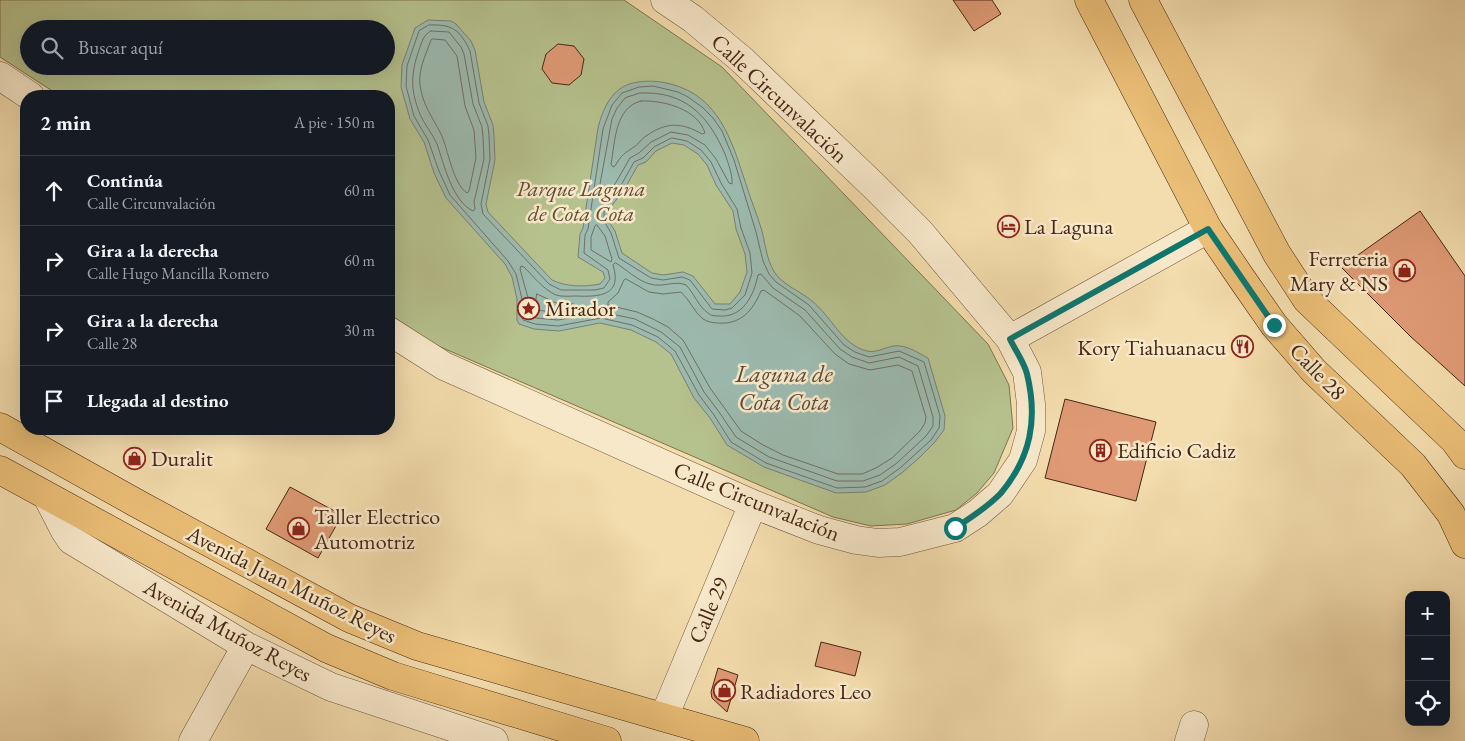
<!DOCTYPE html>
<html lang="es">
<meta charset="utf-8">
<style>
body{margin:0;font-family:"EB Garamond",serif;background:#20242c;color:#f1f3f6}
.controls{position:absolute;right:15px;bottom:15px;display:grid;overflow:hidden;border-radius:10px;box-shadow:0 5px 20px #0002}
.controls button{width:45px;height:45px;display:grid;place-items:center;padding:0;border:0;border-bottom:1px solid #363941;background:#171b24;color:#f1f3f6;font:25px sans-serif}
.stop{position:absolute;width:15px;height:15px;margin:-11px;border:4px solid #0f766e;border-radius:50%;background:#fff}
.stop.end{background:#0f766e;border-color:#fff;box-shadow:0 1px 5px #0008}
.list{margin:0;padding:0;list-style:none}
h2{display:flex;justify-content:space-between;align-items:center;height:65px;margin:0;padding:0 20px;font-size:21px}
h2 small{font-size:16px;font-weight:400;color:#9ea1a6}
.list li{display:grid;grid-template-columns:32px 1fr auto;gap:15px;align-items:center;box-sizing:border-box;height:70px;padding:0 20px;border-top:1px solid #363941}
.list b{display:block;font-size:19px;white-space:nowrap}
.list p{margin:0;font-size:16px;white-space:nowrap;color:#9ea1a6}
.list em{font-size:16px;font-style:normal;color:#9ea1a6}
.icon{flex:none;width:28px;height:28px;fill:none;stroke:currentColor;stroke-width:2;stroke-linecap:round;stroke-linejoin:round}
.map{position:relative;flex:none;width:1465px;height:741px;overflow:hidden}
.search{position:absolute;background:#171b24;box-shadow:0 5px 20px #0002;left:20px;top:20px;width:375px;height:55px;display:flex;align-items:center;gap:12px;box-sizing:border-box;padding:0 18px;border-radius:28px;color:#9ea1a6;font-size:19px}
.panel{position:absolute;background:#171b24;box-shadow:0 5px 20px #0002;left:20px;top:90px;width:375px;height:345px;border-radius:20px}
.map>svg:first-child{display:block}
</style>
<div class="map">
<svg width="1465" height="741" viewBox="0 0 1465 741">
<rect width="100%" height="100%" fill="#f3dcad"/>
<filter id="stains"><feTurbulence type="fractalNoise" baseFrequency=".004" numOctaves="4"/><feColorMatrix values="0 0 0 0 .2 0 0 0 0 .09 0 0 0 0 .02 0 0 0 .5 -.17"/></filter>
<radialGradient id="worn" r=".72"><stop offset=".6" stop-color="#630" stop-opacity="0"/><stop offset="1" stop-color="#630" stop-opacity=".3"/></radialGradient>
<!-- green -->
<path fill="#b6c28e" stroke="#7e7450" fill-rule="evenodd" d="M0,0H624L722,67L988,344L1009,385L1013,428L994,473L977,493L956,510L907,524L871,526L833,517L436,345L389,314V96H60L0,57ZM29,29H386V66H29Z"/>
<!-- water -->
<path fill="#9cbaaf" stroke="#7a7f71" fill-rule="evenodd" d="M428,20L451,21L456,24L471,41L475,50L484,102L493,125L494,136L495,160L486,204L488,212L552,280C566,287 585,287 600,284L605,278L603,272L578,257L580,234L583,228L598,128C603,108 612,88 633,83C646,80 659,81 671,84C719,97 731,139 745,181C750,198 757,214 762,231C766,247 767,264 778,277C788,287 801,292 812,301C831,316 842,345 867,351C878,354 889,344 900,346C910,347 920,354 928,358L945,416L944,430L934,443L919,458L903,472L885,485L866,492L836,493L764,467L727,445L710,418L694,398L671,354L656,342L631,330L600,323L559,331L534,329L519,324L517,320V299L512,277L505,264L446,198L434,173L424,142L410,119L401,87L402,65L415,28ZM672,143L684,145L698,154L707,165L716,185L733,211L736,229L745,254L747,272L740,292L730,304H715L693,276L683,272L663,275L652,273L622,253L615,231L608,220L609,212L613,204L624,190L638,165L646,162L656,151Z"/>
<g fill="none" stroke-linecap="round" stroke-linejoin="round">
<!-- shore -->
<path stroke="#717061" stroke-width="1" d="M429,25C453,24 460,30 470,51L479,103L488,126L489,136L490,159L481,204L483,214L549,284L561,290H595L604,288L610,279L608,270L584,253L585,235L588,229L603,129L612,105L622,93L639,87L653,86L678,92L688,97L702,107L713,118L722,131L734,160L756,232L763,261L769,274L776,282L809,305L844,345L855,352L869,357L899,351L924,362L940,416L939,428L931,440L900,468L882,481L865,487L837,488L766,463L731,442L714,415L699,395L675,351L658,337L632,325L601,318L558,326L535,324L523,320L521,314L522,299L516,274L508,261L450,195L439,171L428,140L414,116L406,86L407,66L419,31Z
M431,31L449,32L461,47L464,54L473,104L482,127L483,137L484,159L474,202L475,209L473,211C452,201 444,164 437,144C432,133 424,124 420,114C410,90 411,73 419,50C422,42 423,35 431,31Z
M433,39L445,40L457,56L465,106L474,130L476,158L469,191L467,193C453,184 448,149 441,134C432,116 423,106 420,85C418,70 426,54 431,40Z
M640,93C685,91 708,115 725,154C728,163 733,175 732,184L729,183L716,159L705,145L688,135L671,132L651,142L639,153L630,158L615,184L603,199H599L600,184L612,119L617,108L625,98Z
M641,101C663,100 698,109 705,133L702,134C681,122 666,122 646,136C642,138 639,144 634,147C625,153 621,155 615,166L613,167L611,164C615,142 615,107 641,101Z
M672,138L687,141L701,150L711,162L721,183L737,209L741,228L750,253L752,273L745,295L732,308L725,310L712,309L690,280L682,277L663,280L651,278L619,258L611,233L604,221V211L608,202L620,187L634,162L643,158L654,147Z
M597,225L605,236L612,259L611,262L591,250V237L595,226Z
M616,263C627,270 638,281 650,284C662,288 675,280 686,285C694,293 698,306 708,313C711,316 715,316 719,316C743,318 754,295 758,275L761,274L773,288L805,310L840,349L852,357L869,363L899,357L918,366L933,417V426L926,436L897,463L880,475L863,481H837L769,457L736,437L719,412L704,392L680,347L661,332L635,319L602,312L558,320L536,318L528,314V298L520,269L521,266L524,267C534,277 543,289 556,295C562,297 570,296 576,296C599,297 623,296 613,265Z
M626,279L649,292L663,294L681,292C690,300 694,312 703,319C708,322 713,323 718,323C741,325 753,310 761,291L764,290L800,316L835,354L849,364L870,370L898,365L912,371L926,417L925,423L920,431L892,458L876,468L862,474H838L783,455L763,445L741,431L710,388L683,340L668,327L653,319L637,312L608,305V302L618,293L624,280Z
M537,294L556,303L574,304L576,307C564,314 550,312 537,310L535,308Z"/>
</g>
<!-- building -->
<path fill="#df9a75" stroke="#462613" d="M953,0H992L1001,14L974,31Z
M558,44L574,46L584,59L581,75L569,85L552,83L542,69L546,54Z
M1420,211L1465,276V386L1410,336L1341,267Z
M1065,399L1156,422L1136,501L1045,478Z
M290,487L342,515L318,558L266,529Z
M821,642L861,652L855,676L815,666Z
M718,668L738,675L727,712L712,698L711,692Z"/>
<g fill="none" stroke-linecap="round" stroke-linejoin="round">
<defs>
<path id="minor" d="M0,76L30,96
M389,331L444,366L753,504L819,530L856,540L878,543L900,542L955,528L978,513L1000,494L1023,460L1031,431V404L1027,372L1010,339L920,232L874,186L742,60L693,19L665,0
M1010,339L1208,229
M48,498L65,531L71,540L246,646L331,687L494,741
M664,717L753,504
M193,741L246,646
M1189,741L1194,725"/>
<path id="major" d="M1089,0L1208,229L1242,279L1274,325L1314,371L1413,465L1451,514L1465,544
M1143,0L1277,254L1307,300L1454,440L1465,455
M0,427L138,504L349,618L417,646L745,741
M0,470L326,648L393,676L607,741"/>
</defs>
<!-- minor casing -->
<use href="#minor" stroke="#71543a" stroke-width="29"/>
<!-- major casing -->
<use href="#major" stroke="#462613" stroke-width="29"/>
<!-- minor -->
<use href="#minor" stroke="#f7e8ca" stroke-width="28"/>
<!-- major -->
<use href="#major" stroke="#eabe76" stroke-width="28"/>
</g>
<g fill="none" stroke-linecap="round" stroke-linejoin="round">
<!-- route -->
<path stroke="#0f766e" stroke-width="6" d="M955,528C970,518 988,507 1001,493C1031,457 1038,419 1027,374C1024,362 1015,350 1010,339L1208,229L1274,325"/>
</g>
<!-- icons -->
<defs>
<symbol id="hotel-ring" viewBox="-11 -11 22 22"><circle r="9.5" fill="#f7e8ca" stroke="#8f2418" stroke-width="1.5"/><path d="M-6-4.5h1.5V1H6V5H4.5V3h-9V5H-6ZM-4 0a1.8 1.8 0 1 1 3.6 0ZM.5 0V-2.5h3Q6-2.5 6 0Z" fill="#8f2418"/></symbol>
<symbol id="shop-ring" viewBox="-11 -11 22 22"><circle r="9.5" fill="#f7e8ca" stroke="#8f2418" stroke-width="1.5"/><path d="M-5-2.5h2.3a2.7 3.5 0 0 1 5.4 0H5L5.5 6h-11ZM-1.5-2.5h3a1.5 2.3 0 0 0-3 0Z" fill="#8f2418"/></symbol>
<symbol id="sight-ring" viewBox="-11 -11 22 22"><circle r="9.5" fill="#f7e8ca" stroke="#8f2418" stroke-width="1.5"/><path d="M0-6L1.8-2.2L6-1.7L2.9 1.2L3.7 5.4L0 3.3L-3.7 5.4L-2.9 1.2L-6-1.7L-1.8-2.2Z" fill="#8f2418"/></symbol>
<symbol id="restaurant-ring" viewBox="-11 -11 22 22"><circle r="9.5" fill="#f7e8ca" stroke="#8f2418" stroke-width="1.5"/><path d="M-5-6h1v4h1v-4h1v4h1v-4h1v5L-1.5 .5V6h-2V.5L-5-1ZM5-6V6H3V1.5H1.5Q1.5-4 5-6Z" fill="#8f2418"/></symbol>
<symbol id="building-ring" viewBox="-11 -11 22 22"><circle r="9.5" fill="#f7e8ca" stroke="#8f2418" stroke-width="1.5"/><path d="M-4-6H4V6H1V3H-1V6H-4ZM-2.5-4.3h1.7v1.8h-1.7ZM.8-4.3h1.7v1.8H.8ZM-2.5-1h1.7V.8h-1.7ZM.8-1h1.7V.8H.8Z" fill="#8f2418"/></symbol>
</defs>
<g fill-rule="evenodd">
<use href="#hotel-ring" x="996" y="214" width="25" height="25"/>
<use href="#shop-ring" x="1392" y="258" width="25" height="25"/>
<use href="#sight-ring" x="516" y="296" width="25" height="25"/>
<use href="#restaurant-ring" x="1230" y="334" width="25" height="25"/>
<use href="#building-ring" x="1088" y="438" width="25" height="25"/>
<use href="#shop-ring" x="122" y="446" width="25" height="25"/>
<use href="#shop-ring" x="286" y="516" width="25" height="25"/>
<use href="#shop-ring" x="712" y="678" width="25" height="25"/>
</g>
<g text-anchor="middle" stroke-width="5" stroke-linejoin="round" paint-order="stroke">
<!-- street labels -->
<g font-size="22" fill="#462613" stroke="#f7e8ca">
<text transform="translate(780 98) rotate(43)" y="8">Calle Circunvalación</text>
<text transform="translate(1318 371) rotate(46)" y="8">Calle 28</text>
<text transform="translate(757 501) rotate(22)" y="8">Calle Circunvalación</text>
<text transform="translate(292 584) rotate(27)" y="8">Avenida Juan Muñoz Reyes</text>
<text transform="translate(708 610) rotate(-67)" y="8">Calle 29</text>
<text transform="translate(228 630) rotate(29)" y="8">Avenida Muñoz Reyes</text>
</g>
<!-- park labels -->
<g font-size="22" font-style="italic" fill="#624d32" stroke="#f7e8ca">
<text x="581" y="196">Parque Laguna<tspan x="581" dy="25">de Cota Cota</tspan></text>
</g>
<!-- poi labels -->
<g font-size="22" fill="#462613" stroke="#f7e8ca" text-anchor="start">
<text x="1024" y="234">La Laguna</text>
<text x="1388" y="266" text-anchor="end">Ferreteria<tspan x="1388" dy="25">Mary &amp; NS</tspan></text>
<text x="545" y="316">Mirador</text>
<text x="1226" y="355" text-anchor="end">Kory Tiahuanacu</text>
<text x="1117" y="458">Edificio Cadiz</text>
<text x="151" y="466">Duralit</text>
<text x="314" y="524">Taller Electrico<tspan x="314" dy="25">Automotriz</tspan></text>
<text x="740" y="699">Radiadores Leo</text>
</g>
<!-- water labels -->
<g font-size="24" font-style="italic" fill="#5c4b3a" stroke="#f7e8ca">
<text x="784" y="382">Laguna de<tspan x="784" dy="28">Cota Cota</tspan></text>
</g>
</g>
<rect width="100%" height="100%" filter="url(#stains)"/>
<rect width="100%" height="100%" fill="url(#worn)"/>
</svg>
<div class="controls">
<button>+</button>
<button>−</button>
<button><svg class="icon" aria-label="locate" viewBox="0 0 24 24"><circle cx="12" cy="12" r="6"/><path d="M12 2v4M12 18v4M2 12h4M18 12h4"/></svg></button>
</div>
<div class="stop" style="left:955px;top:528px"></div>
<div class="stop end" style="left:1274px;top:325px"></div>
<div class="search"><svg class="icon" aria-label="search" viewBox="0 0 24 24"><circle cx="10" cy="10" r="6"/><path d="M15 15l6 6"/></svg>Buscar aquí</div>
<section class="panel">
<h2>2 min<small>A pie · 150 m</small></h2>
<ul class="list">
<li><svg class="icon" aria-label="ahead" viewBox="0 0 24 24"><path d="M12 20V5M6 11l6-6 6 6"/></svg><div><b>Continúa</b><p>Calle Circunvalación</p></div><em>60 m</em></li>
<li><svg class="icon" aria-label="right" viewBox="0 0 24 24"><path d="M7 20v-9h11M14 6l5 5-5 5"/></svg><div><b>Gira a la derecha</b><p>Calle Hugo Mancilla Romero</p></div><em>60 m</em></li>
<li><svg class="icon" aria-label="right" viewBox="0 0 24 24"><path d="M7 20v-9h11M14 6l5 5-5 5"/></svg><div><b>Gira a la derecha</b><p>Calle 28</p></div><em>30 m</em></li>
<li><svg class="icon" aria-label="arrive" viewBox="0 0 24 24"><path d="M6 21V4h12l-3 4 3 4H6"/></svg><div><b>Llegada al destino</b></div></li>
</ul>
</section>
</div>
